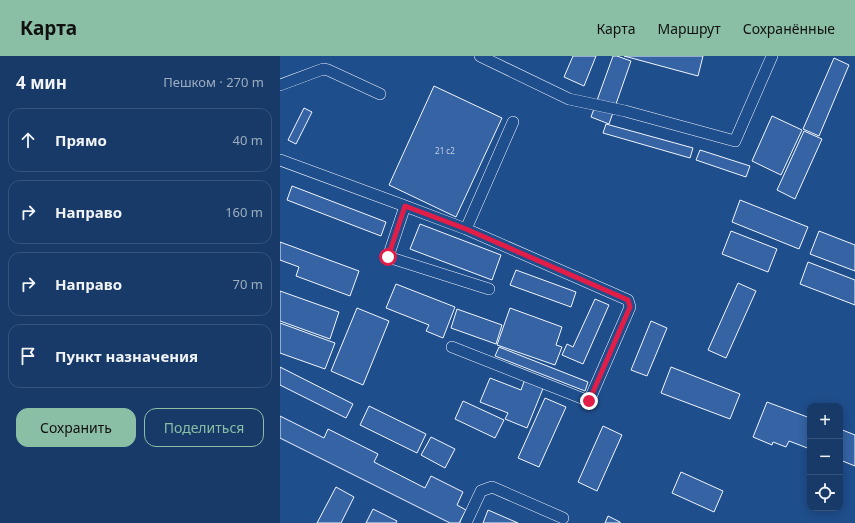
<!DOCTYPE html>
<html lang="ru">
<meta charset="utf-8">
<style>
body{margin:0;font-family:"Noto Sans",sans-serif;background:#20416f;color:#f1f3f6}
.controls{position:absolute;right:12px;bottom:12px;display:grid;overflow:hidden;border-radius:8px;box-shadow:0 2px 10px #0003}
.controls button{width:36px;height:36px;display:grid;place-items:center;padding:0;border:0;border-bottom:1px solid #36547d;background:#173a69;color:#f1f3f6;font:20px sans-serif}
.stop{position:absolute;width:12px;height:12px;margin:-9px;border:3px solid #e11d48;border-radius:50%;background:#fff}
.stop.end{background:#e11d48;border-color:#fff;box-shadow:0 1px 4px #0008}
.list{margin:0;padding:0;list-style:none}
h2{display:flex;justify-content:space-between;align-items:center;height:52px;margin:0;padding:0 16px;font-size:17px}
h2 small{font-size:13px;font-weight:400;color:#9eadc0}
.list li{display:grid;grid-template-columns:26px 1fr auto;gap:12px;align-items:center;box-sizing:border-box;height:64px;margin:0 8px 8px;padding:0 8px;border:1px solid #36547d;border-radius:12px}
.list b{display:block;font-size:15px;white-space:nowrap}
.list em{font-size:13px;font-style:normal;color:#9eadc0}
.actions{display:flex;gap:8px;padding:12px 16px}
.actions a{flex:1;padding:9px 0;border:1px solid #8abfa5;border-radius:12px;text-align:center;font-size:14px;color:#8abfa5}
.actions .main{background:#8abfa5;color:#111}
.icon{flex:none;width:22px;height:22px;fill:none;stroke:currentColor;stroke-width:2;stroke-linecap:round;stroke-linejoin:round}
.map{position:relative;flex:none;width:575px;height:467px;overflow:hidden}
header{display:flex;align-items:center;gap:24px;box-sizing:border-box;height:56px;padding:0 20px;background:#8abfa5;color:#111}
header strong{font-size:19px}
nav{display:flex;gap:22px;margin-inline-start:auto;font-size:14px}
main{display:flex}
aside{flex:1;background:#173a69}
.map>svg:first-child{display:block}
</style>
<header>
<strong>Карта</strong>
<nav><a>Карта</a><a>Маршрут</a><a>Сохранённые</a></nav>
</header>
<main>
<aside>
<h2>4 мин<small>Пешком · 270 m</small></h2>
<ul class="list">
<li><svg class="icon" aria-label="ahead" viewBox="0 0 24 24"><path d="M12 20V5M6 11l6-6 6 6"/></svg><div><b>Прямо</b></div><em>40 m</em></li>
<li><svg class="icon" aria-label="right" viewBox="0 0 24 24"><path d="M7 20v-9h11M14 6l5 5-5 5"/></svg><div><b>Направо</b></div><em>160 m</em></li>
<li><svg class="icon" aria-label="right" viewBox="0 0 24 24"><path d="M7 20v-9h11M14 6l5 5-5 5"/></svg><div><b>Направо</b></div><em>70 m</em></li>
<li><svg class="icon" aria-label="arrive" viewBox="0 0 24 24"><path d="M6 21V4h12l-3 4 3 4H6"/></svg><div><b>Пункт назначения</b></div></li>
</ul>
<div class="actions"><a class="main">Сохранить</a><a>Поделиться</a></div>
</aside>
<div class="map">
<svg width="575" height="467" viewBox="0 0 575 467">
<rect width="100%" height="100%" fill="#1f4e8c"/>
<!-- building -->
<path fill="#3563a3" stroke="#f2f6ff" d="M293,0H316L304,30L284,21Z
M333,0H337L351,5L329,68L311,61Z
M344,0H423L418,20Z
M554,2L569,9L539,80L523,73Z
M154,30L222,62L176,161L109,129Z
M24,52L32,56L16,88L8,84Z
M492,60L522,74L501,119L472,105Z
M326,68L413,92L410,102L323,77Z
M524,75L542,83L515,143L497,134Z
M420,94L470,110L466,121L416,104Z
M12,130L106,166L101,180L7,144Z
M460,144L528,171L519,193L452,166Z
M140,168L221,199L212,224L130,193Z
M451,175L497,193L488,216L442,198Z
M539,175L575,189V215L530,198Z
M0,186L79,215L70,240L16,220L19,211L0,204Z
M528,206L575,224V249L520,228Z
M236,214L296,236L291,251L230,229Z
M458,227L476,235L446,302L428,294Z
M116,228L175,251L163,282L146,275L149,269L106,252Z
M0,235L59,256L50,283L0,265Z
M315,243L329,249L303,308L282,299L287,288L293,291Z
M77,252L109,265L83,329L51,315Z
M230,252L282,271L276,289L282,291L275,309L217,289Z
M177,253L222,269L216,288L171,272Z
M371,265L387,272L367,320L351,314Z
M0,267L55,287L45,313L0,297Z
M219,291L308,326L305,335L215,300Z
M0,311L73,348L66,362L0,329Z
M391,311L460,338L450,363L381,337Z
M210,322L241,334L245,323L264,330L247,372L225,363L228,357L200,346Z
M265,342L286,351L259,411L238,402Z
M183,345L224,364L215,382L175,363Z
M487,346L530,362V393L509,385L506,391L493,386L492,389L473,381Z
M89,350L146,378L137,397L80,369Z
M0,360L44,382L48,373L98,398L94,406L145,432L151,420L183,436L177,449L186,454L179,467H170L0,382Z
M323,370L342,379L317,435L298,426Z
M560,373L575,379V410L560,404Z
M151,381L175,393L165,412L141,399Z
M401,416L443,435L434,456L392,437Z
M56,431L74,441L61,467H37Z
M93,453L117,465L116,467H86Z
M208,454L238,467H203Z
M328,460L340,466V467H325Z"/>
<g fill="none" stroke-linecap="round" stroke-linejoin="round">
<defs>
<path id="minor" d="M200,0L289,43L345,55L455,85L492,0
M0,29L43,13L48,14L100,38
M0,104L125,150L186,173L233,66
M125,150L108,201L209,233
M172,291L309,345L350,251L348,244L186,173
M186,467L201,435L212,431L283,462"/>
</defs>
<!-- minor casing -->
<use href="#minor" stroke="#f2f6ff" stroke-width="12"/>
<!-- minor -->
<use href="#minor" stroke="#1f4e8c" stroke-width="11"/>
</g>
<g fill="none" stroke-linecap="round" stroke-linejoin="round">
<!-- route -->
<path stroke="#e11d48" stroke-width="5" d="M108,201L125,150L186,173L348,244L350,251L309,345"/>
</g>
<g text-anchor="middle" stroke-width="3" stroke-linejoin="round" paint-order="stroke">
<!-- number labels -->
<g font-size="8" fill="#c3d1e8">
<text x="165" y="98">21 с2</text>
</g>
</g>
</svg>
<div class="controls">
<button>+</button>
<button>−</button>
<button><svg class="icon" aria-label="locate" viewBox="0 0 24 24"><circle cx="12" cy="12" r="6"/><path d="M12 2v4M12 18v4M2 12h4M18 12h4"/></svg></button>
</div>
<div class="stop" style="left:108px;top:201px"></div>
<div class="stop end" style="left:309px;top:345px"></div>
</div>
</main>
